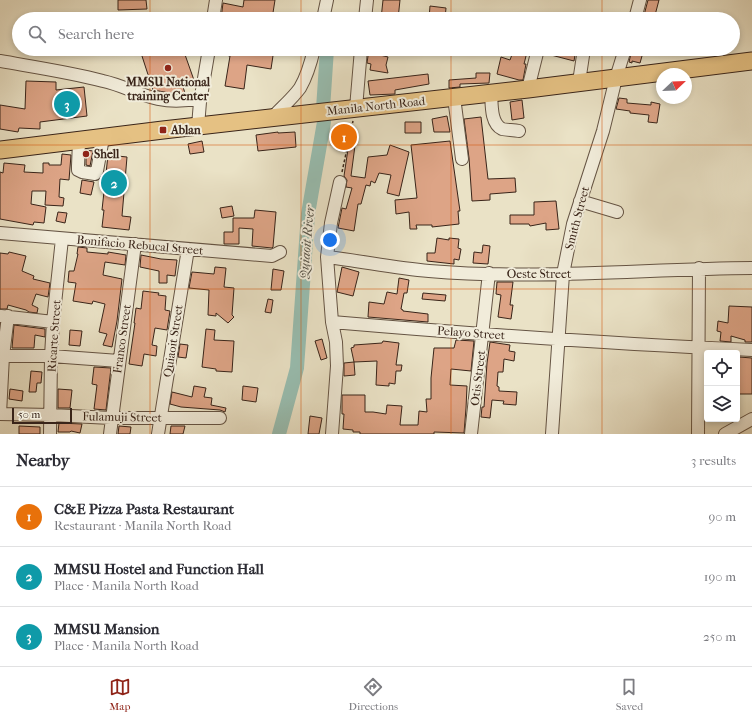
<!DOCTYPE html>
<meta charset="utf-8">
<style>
body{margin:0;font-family:"IM FELL French Canon",serif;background:#f7f7f7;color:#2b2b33}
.controls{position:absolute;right:12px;bottom:12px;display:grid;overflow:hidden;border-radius:4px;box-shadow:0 2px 6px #0003}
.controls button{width:36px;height:36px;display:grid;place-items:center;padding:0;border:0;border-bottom:1px solid #e1e1e2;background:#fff;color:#2b2b33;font:20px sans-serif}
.compass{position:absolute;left:656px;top:68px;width:36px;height:36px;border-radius:50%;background:#fff;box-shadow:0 2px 6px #0003;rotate:67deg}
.scale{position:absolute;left:12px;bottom:10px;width:60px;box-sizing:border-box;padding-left:4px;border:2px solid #392419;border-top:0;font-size:11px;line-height:14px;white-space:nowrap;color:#392419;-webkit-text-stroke:3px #f1ecda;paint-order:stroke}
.you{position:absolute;left:330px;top:240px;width:14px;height:14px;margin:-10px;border:3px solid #fff;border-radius:50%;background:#1a73e8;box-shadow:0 0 0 6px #1a73e833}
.badge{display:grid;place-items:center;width:26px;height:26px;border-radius:50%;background:#8f2418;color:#fff;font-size:13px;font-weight:700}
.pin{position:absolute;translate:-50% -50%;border:2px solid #fff;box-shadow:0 1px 4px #0006}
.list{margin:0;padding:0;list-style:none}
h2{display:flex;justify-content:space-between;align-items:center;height:52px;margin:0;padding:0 16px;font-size:17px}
h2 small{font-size:13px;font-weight:400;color:#7c7c81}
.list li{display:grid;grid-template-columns:26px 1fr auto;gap:12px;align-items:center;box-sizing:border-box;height:60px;padding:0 16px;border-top:1px solid #e1e1e2}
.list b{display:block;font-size:15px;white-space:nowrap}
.list p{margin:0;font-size:13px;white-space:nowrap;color:#7c7c81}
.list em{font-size:13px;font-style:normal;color:#7c7c81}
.icon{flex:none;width:22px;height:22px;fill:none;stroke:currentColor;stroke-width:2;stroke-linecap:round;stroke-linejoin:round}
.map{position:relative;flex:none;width:752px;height:434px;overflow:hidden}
.search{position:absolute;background:#fff;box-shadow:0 2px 6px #0003;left:12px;right:12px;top:12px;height:44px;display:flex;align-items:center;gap:10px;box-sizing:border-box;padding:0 14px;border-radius:22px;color:#7c7c81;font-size:15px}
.sheet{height:232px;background:#fff}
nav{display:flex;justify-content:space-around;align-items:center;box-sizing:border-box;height:56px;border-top:1px solid #e1e1e2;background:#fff;font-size:11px;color:#7c7c81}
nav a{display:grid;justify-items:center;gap:2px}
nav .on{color:#8f2418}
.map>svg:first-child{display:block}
</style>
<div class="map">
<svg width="752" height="434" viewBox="0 0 752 434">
<rect width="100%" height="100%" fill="#eae2c6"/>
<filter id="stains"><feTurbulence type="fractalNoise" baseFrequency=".005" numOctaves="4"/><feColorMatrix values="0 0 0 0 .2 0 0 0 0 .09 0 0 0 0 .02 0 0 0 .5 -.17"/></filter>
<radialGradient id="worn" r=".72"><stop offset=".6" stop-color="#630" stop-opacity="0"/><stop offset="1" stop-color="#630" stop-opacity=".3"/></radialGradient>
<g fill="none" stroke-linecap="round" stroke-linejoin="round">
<!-- river -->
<path stroke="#98beb1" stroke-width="14" d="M279,434L297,368L308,214L324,122L323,109L327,49"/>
</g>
<!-- building -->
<path fill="#dda486" stroke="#392419" d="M118,0H146L147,9L118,10Z
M244,0H275L272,19H221L223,3L243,7Z
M383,0H400L398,19H381Z
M648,0H659L654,19H643Z
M430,6L446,8L445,19H429Z
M153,49H183L195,83L183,87L185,93H170L153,90L141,53Z
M216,49H274L271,69L247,65L244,89L225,86L230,56L216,53Z
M369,49H381L380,55L388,57L386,65L388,73L370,70L371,64L367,63Z
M514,49L527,52L524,64H526L523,80H519L497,74L501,57L510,60Z
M552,49H576L574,61L551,55Z
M632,49H644L640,63L632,61V63L629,62Z
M476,73H490L489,83L460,84V87L449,88V80L476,78Z
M428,74L429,84L395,90V94L370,95L368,81Z
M26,81L56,82V90L84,87L87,116L40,122V129L19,128L18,132L0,129V105L25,109Z
M619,98L627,99V103L651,105V102L660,104L657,123L648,122L649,115L630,113V111L616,109Z
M522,100L524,118L512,120L510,102Z
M447,116L450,132H434L432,119Z
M481,117L488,179L515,178L516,192L490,194V200L472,201L469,158L464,119Z
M405,122H421V133H405Z
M340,126H349L348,136L356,138L351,176L365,178L368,157L387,155L390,145L409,152L399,196L387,193L391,175L379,173L375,183L371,181L370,186L366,185L361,204H358L354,231L338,228L342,208L346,209L352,188L346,187L347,180L344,176L348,149L338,147Z
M278,132V133L295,132L296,147L258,151L256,135Z
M202,141L204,152L190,154L188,144Z
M450,141L460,211H458L459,224L432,227V225H416L417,229H410L409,212L396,214L395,200L417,198L411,145Z
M86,150L93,151L90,166L86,165Z
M62,154L71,155L69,180L60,179L59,197L64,198L63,206L45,205L46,191H32L31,204L46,207L44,223L34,222L33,225L0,219V172L3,173L4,163L25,165L24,172L43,173V163H49V165H61Z
M108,155L127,157L122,216L131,217L129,230L102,227L104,210H102Z
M82,180L94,182L91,195L80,193Z
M556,201L559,229L546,230V223L530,226L529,224H510V215H534V202Z
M232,206L234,216L222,218L220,208Z
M255,210L276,212L273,247L272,248L252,246L253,229L239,228V244H224V232H233V218H254Z
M58,212L67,213L65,223L56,221Z
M437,238L449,240V238L459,239L458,248L461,249L459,260L454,259V264L427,261V253H435Z
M483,245L490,246L488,264L473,263L474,252L482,253Z
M78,247L87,248V252L108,254V252L126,255L125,265L105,262L103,275L122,279L117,321L112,347L103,345L107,334L99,332L105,304L93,301L92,304L73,301L76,283L68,282L69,271H74L78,254H77Z
M9,252L26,256L22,271L34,276L33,279L50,283L48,297L36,294L32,305L38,308L37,313L29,312L26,310L8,305L7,309H0V253L8,254Z
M141,255L161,259L177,260L175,276L167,275V283H159V271L140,267Z
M215,267L226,268L224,287L234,288L232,315L234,317L228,323L216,313V316L208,315L209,290L189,288L192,272L214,274Z
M342,267L359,272L353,296L337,292Z
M273,269L284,271L281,290H271Z
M399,278L409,280L407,293H404L401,309L403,310V311L428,314V322L368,317L369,302L384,304L387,292L397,294Z
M497,282H513L510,305H513L511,319L498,317L501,295L496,294Z
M143,291L159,293L158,295L166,296L165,310L170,311L167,330L155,328L152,345L157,346L156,356L144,354L142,366L129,364L135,323H134L136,308L141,309Z
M423,293L446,295L445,301L422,299Z
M268,299L273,300L271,313L265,312Z
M729,306L752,307V342H745V340L731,336V342L720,341L721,332L717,331L718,321L728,323Z
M14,325L45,329V337L35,335L34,348H12Z
M206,329L215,330L214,340L234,341L232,372L216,371V369L202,367Z
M70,330L82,331L80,346L69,345Z
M322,339L327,358L321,360L315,341Z
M456,340L474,341L471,371L451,369L450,385L467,386L466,408L464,433L434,432V434H360V432H353V430L343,429L344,414H342V395H365V412H373L386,414L387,405L402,406L400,425H418L419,411L427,412L426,399H431V378L434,348H454Z
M383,341L399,343L396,365H402L401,371H396L395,384L389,383V386L376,385L377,361L354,362L351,348L354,347V345L382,343Z
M490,342L510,345L509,351L515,352L514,361L504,359L503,372H498L497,386L499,387V391L517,392L516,405L503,404L504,401L492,400L490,418L481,417L482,407H484L487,363Z
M180,344L188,345L186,358L178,357Z
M739,357L752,358V394H737V373Z
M354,362L355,375L344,376V363Z
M94,367L111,368L106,410L94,409L97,385L92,384Z
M31,371L42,372L41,383H37L36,392H29Z
M194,386L206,388L204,397L212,398L211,405L226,408L225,412L220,410L181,407L170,404L172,392L192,397Z
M243,386L258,388L256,402L242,400Z
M10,389L23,391L22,401L9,399Z
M58,389L72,390L70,408H58Z
M310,416L322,418L319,434H308Z
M59,423L82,424L80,433L71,431L70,432H58Z
M19,426L40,427V434H19Z
M119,426L131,427L130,434H118Z
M171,426H185L183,434H170Z"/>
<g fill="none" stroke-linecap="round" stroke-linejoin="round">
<defs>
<path id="minor" d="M213,19L216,0
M323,19L327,0
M365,19L367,0
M635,19L640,0
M0,61C34,67 69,72 103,81C122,85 139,95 158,99C173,102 187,101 201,98
M579,82L584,49
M528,89L538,49
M491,92C492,103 490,123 502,129C507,130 514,130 519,131
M454,97L462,159
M356,108L361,49
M272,118C281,108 292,99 300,88C307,76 311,62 314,49
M198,126L200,102L209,49
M79,141L78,166V170L82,172L95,174L97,171L103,138
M340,182L331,223L327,257L332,322C472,334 612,344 752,350
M580,201L617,212
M0,233L272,256L280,252
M327,257C361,261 395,268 429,271C536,280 644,269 752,268
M1,316L53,322
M332,322L336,342L337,366L332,434
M0,356H51L119,361
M0,414L51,415L111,418H220
M0,414L3,356L8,316
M50,434L51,356L53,322L62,239
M110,434L135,244
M158,434L188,249
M471,434L489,273
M552,434L563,274L573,224L603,131L616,78L625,49
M698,434L699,268
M725,434L752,419"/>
<path id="highway" d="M0,150L163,130L528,89L752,61"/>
</defs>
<!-- minor casing -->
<use href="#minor" stroke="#655444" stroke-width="14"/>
<!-- highway casing -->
<use href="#highway" stroke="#392419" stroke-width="19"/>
<!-- path -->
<path stroke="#392419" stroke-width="1.5" stroke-dasharray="3 2" stroke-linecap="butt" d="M342,172L353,121"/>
<!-- minor -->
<use href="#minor" stroke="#f1ecda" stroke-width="12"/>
<!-- highway -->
<use href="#highway" stroke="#e5c183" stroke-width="17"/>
</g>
<!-- grid -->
<path fill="none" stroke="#d6540d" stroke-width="1" stroke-opacity="0.55" d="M150,0V19M301,0V19M451,0V19M602,0V19M150,49V434M301,49V434M451,49V434M602,49V434M0,145H752M0,289H752"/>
<!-- markers -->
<g fill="#8f2418" stroke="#f1ecda" stroke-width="1.5">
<circle cx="168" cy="68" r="4"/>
<rect x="159" y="126" width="8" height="8" rx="2"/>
<circle cx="86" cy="154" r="4"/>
</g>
<g text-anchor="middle" stroke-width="4" stroke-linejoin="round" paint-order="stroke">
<!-- poi labels -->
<g font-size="12" font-weight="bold" fill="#392419" stroke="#f1ecda" text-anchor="start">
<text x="168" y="86" text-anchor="middle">MMSU National<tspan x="168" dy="14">training Center</tspan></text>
<text x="171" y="134">Ablan</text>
<text x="94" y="158">Shell</text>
</g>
<!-- street labels -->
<g font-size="12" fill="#392419" stroke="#f1ecda">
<text transform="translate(376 106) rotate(-6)" y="4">Manila North Road</text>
<text transform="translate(577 218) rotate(-75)" y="4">Smith Street</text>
<text transform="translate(140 245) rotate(5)" y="4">Bonifacio Rebucal Street</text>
<text x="539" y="278">Oeste Street</text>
<text transform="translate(471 333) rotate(4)" y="4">Pelayo Street</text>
<text transform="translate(54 336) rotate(-86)" y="4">Ricarte Street</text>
<text transform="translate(122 339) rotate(-82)" y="4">Franco Street</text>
<text transform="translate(173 341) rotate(-81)" y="4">Quiaoit Street</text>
<text transform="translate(478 378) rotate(-83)" y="4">Otis Street</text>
<text transform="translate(122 417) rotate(1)" y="4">Fulamuji Street</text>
</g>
<!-- water labels -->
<g font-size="13" font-style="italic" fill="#565247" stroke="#f1ecda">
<text transform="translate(306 242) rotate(-85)" y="5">Quiaoit River</text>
</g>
</g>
<rect width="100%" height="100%" filter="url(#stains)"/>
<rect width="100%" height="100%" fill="url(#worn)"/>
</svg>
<div class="controls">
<button><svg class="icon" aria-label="locate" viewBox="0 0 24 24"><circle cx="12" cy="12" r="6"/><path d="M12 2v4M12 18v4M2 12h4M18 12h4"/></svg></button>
<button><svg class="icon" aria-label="layers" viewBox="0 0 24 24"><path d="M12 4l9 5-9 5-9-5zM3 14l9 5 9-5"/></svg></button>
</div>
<svg class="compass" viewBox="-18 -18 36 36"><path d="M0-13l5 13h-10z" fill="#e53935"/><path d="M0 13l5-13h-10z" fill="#7c7c81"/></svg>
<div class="scale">50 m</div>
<div class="you"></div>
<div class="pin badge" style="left:344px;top:137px;background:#e8710a">1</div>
<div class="pin badge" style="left:114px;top:183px;background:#0f9aa8">2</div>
<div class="pin badge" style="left:67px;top:104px;background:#0f9aa8">3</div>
<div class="search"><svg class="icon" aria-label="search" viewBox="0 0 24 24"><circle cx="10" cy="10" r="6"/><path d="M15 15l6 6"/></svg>Search here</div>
</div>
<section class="sheet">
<h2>Nearby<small>3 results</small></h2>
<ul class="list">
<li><span class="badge" style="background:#e8710a">1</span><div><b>C&amp;E Pizza Pasta Restaurant</b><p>Restaurant · Manila North Road</p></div><em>90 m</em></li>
<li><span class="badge" style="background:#0f9aa8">2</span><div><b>MMSU Hostel and Function Hall</b><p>Place · Manila North Road</p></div><em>190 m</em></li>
<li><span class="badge" style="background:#0f9aa8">3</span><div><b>MMSU Mansion</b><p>Place · Manila North Road</p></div><em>250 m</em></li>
</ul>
</section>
<nav>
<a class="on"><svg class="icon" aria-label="map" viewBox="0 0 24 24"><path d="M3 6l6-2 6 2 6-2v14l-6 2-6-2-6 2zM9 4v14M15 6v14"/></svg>Map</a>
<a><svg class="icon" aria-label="directions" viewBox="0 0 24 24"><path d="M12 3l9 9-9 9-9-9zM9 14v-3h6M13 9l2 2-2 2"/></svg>Directions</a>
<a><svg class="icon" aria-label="saved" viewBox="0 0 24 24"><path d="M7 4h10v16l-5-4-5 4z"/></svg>Saved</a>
</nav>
